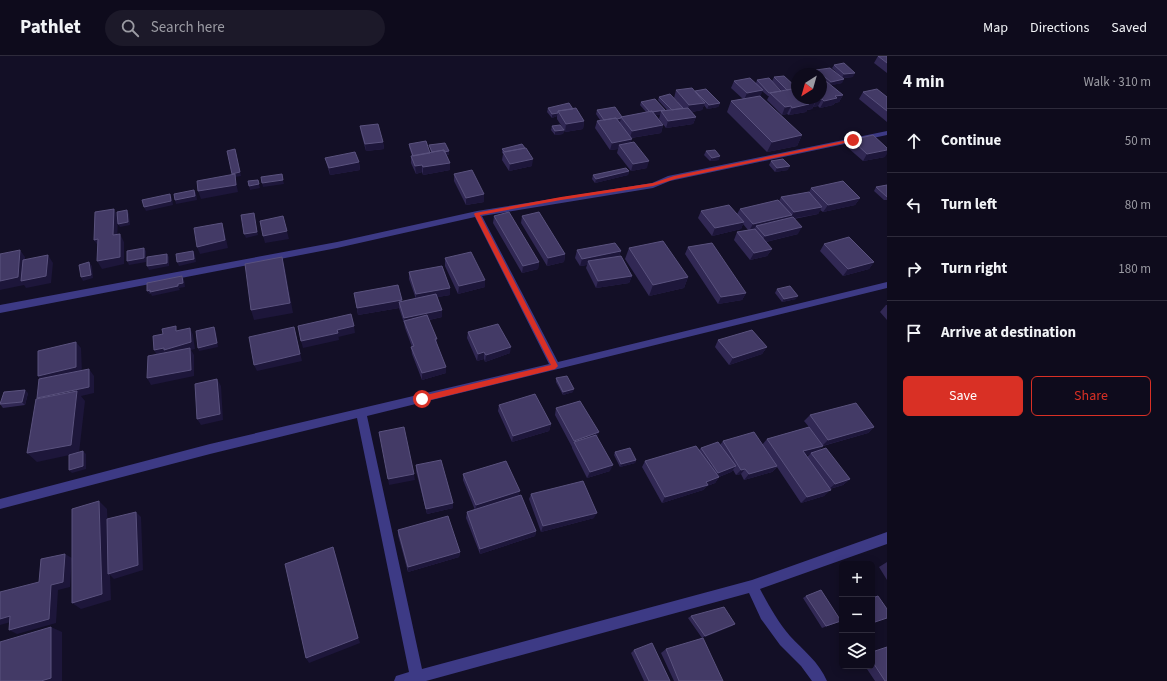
<!DOCTYPE html>
<meta charset="utf-8">
<style>
body{margin:0;font-family:"Source Sans 3",sans-serif;background:#1c1929;color:#f1f3f6}
.controls{position:absolute;right:12px;bottom:12px;display:grid;overflow:hidden;border-radius:6px;box-shadow:0 2px 10px #0003}
.controls button{width:36px;height:36px;display:grid;place-items:center;padding:0;border:0;border-bottom:1px solid #2e2b3b;background:#0e0b1c;color:#f1f3f6;font:20px sans-serif}
.compass{position:absolute;left:791px;top:12px;width:36px;height:36px;border-radius:50%;background:#0e0b1c;box-shadow:0 2px 10px #0003;rotate:217deg}
.stop{position:absolute;width:12px;height:12px;margin:-9px;border:3px solid #d93025;border-radius:50%;background:#fff}
.stop.end{background:#d93025;border-color:#fff;box-shadow:0 1px 4px #0008}
.list{margin:0;padding:0;list-style:none}
h2{display:flex;justify-content:space-between;align-items:center;height:52px;margin:0;padding:0 16px;font-size:17px}
h2 small{font-size:13px;font-weight:400;color:#9b9ba3}
.list li{display:grid;grid-template-columns:26px 1fr auto;gap:12px;align-items:center;box-sizing:border-box;height:64px;padding:0 16px;border-top:1px solid #2e2b3b}
.list b{display:block;font-size:15px;white-space:nowrap}
.list em{font-size:13px;font-style:normal;color:#9b9ba3}
.actions{display:flex;gap:8px;padding:12px 16px}
.actions a{flex:1;padding:9px 0;border:1px solid #d93025;border-radius:6px;text-align:center;font-size:14px;color:#d93025}
.actions .main{background:#d93025;color:#fff}
.icon{flex:none;width:22px;height:22px;fill:none;stroke:currentColor;stroke-width:2;stroke-linecap:round;stroke-linejoin:round}
.map{position:relative;flex:none;width:887px;height:625px;overflow:hidden}
header{display:flex;align-items:center;gap:24px;box-sizing:border-box;height:56px;padding:0 20px;background:#0e0b1c;border-bottom:1px solid #2e2b3b}
header strong{font-size:19px}
nav{display:flex;gap:22px;margin-inline-start:auto;font-size:14px}
.search{width:280px;height:36px;background:#1c1929;display:flex;align-items:center;gap:10px;box-sizing:border-box;padding:0 14px;border-radius:22px;color:#9b9ba3;font-size:15px}
main{display:flex}
aside{flex:1;background:#0e0b1c}
.map>svg:first-child{display:block}
</style>
<header>
<strong>Pathlet</strong>
<div class="search"><svg class="icon" aria-label="search" viewBox="0 0 24 24"><circle cx="10" cy="10" r="6"/><path d="M15 15l6 6"/></svg>Search here</div>
<nav><a>Map</a><a>Directions</a><a>Saved</a></nav>
</header>
<main>
<div class="map">
<svg width="887" height="625" viewBox="0 0 887 625">
<rect width="100%" height="100%" fill="#130f26"/>
<g fill="none" stroke-linecap="round" stroke-linejoin="round">
<!-- minor -->
<path fill="#3d3a85" fill-rule="evenodd" d="M887,75V79L670,125L653,132L482,160L558,306L887,226V232L367,360L422,613L752,524L887,476V488L760,533C769,550 778,566 790,580C803,594 819,606 827,625H812L801,610L780,589L761,563L749,537L426,625H394L396,620L409,616L357,362L210,398L0,453V443L210,388L549,308L475,161L337,192L0,257V249L337,186L477,155L652,127L668,120Z"/>
</g>
<!-- wall -->
<path fill="#312854" fill-rule="evenodd" d="M878,0H887V17L874,7Z
M834,9L853,21L843,22L842,27L831,29L843,39L839,46L835,47L833,49L820,52L818,50L813,51L812,53L807,54L806,56L789,59L787,58L782,59L767,44L769,40H768L762,35L760,40L802,79L797,90L767,96L727,56L731,45L743,43L731,32L734,25L756,27L757,24L781,35H782L772,25L774,21L794,30L795,27H797V42H821V18H814L816,14L839,19L832,12Z
M676,34L695,36V35L720,47L718,51L707,53L704,49L702,54L692,56L696,61L693,68L666,72L659,63L660,59H655L663,69L661,77L631,82V87L647,112L631,115L617,97L618,93L610,94L595,72L597,65L600,64L596,58L597,54L622,61L646,56L640,49L641,46L664,55L667,54L658,44L659,41L678,46L674,42Z
M863,36L887,41V66L859,43Z
M548,52L584,65L583,73L565,76L564,74L563,78L555,79L551,74L552,70L564,74L557,63V60L552,62L547,56Z
M360,70L383,86L384,93L366,95L361,77Z
M852,84L885,101L863,105L847,91Z
M409,88L430,97H431L429,89L449,95V99H446L450,114L423,119L422,116L416,118L411,107V100H412L409,91Z
M502,93L532,110L509,115L502,104L503,98L502,96Z
M706,95L719,104L710,105L704,99Z
M325,102L359,106L360,114L330,119L327,109Z
M771,105L788,114L775,116L769,109Z
M629,115L628,119L595,127L592,123L593,119Z
M454,118L484,138V146L466,149L454,125Z
M887,129V144H884L874,135L876,131Z
M811,132L860,142L855,149L823,156L820,154L818,158L794,163L798,178L766,186L772,193L767,200L750,204L734,184L737,176L748,174L743,168L741,173L712,180L698,162L701,155L737,158L740,153L779,145L781,141L809,136Z
M494,160L539,206L538,213L522,217L493,167Z
M522,160L565,198L564,206L547,210L521,167Z
M824,188L874,206L869,213L843,220L820,195Z
M688,191L746,237L742,244L718,248L685,198Z
M629,192L688,221L684,232L649,240L625,203Z
M577,194L621,195L619,200L632,220L629,227L596,232L586,212L587,209L580,210L575,202Z
M445,202L485,231L458,238L445,210Z
M409,216L450,239L437,241L442,254V261L429,264L446,317L422,324L412,298L411,291H412L405,272L404,267L399,252L358,259L354,237L402,244V246L416,243L409,223Z
M777,233L796,243L782,246L775,237Z
M886,249H887V264L880,256Z
M468,276L510,297L485,306L484,303L477,305L467,282Z
M718,284L767,291L762,298L729,309L715,291Z
M556,322L573,336L563,339L556,326Z
M28,337L25,349L3,352L0,348Z
M499,349L551,368L549,375L512,386L498,355Z
M556,352L597,381L610,415L587,422L572,392V391L555,359Z
M810,359L874,371L868,377L823,390L819,394L850,423L843,429L830,433L824,440L801,447L777,411L772,416L744,424L741,418L736,419L733,414L731,416L719,421L715,427L707,430L703,434L662,447L642,411L645,405L699,394L701,392L720,389L723,385L762,389L767,383L809,371L804,365ZM810,398L807,401L806,399Z
M615,396L636,404L635,407L620,411L614,399Z
M416,409L453,452L427,458L416,415Z
M463,418L519,440L536,475L535,480L480,498L466,462L467,456L475,454L463,424Z
M531,438L594,462L541,476L529,443Z
M398,474L460,496L459,501L408,516L398,479Z
M887,506V524L879,511Z
M806,540L841,565L822,572L803,542Z
M691,560L735,568L732,570L702,582L688,562Z
M666,593L723,625H674L661,597Z
M634,594L670,625H644L631,597Z
M872,596L887,625H875L865,610H872Z"/>
<!-- shaded-wall -->
<path fill="#1d163a" d="M855,17L853,21L842,22L844,18Z
M844,23L842,27L829,30L831,26Z
M763,34L760,41L744,44L747,37Z
M843,39L839,46L835,47L833,49L820,52L824,45L835,40Z
M822,43L818,50L813,51L817,44Z
M815,46L812,53L807,54L806,56L789,59L792,52L808,47Z
M705,47L702,54L687,57L689,49Z
M720,47L718,51L707,53L709,49Z
M791,50L787,58L782,59L785,51Z
M665,54L661,55L660,59L649,60L650,57Z
M558,57L557,60L552,62V58Z
M696,61L693,68L666,72L668,65Z
M621,62L620,66L603,68L604,65Z
M584,65L583,73L565,76L566,68Z
M663,69L661,77L630,82L632,75Z
M564,74L563,78L555,79V75Z
M802,79L797,90L767,96L772,86Z
M632,83L630,91L619,89L618,93L610,94L612,87Z
M383,86L384,93L366,95L365,88Z
M887,94V98L885,101L863,105L867,98Z
M449,95V99L433,101V97Z
M236,97L241,120L235,121L238,136L201,143L198,135L233,122L232,118Z
M720,100L719,104L710,105L712,102Z
M533,103L532,110L509,115L510,108Z
M649,105L647,112L631,115L633,108Z
M359,106L360,114L330,119L329,112Z
M450,107V114L423,119V111Z
M422,109V116L416,118L415,110Z
M790,110L788,114L775,116L777,112Z
M629,115L628,119L595,127L596,123Z
M258,124L260,132L250,134L249,130Z
M283,124L284,128L263,131L262,127Z
M194,134L196,137L197,144L176,148L175,144Z
M170,138L172,142L173,149L146,155L144,151Z
M484,138V146L466,149V142Z
M860,142L855,149L823,156L828,149Z
M822,151L818,158L790,163L794,156Z
M114,153L118,161L117,187L113,179Z
M127,154L129,158L130,169L120,171L118,168Z
M254,157L258,179L246,182L244,178Z
M792,159L788,166L756,170L754,174L749,175L753,168Z
M283,160L289,183L265,187L263,180Z
M744,166L741,173L712,180L715,172Z
M222,167L224,174L228,192L200,198L197,191Z
M802,171L798,178L761,187L765,180Z
M120,178L124,186V208L102,213L97,205Z
M98,183L99,191L94,184Z
M144,192L146,195V206L129,209L127,205Z
M772,193L767,200L750,204L754,197Z
M20,194L25,201L24,224L48,199L53,207L51,227L26,232L24,229L0,234V225Z
M193,195L195,199L196,206L179,210L177,206Z
M621,195L618,202L588,205L587,209L580,210L582,203Z
M167,198L169,201V210L149,214L147,210Z
M565,198L564,206L547,210L548,202Z
M282,201L285,212L293,257L254,264L251,254Z
M89,206L92,210L93,222L83,225L81,221Z
M539,206L538,213L522,217L523,210Z
M874,206L869,213L843,220L848,213Z
M182,220L184,223L185,231L179,232L180,234L152,240L151,238H149L147,235L178,228Z
M632,220L629,227L596,232L598,225Z
M688,221L684,232L649,240L653,229Z
M485,224V231L458,238L459,230Z
M450,232V239L416,245V238Z
M746,237L742,244L718,248L721,241Z
M798,240L796,243L782,246L784,243Z
M402,244V251L399,246V252L358,259L357,252Z
M442,254V261L406,269L405,267L404,262Z
M354,270L355,277L338,281L337,274Z
M214,271L216,275L218,291L199,295L198,292Z
M294,271L302,305L257,315L254,309Z
M190,272L193,279L195,293L191,294L194,299V320L151,329L147,322L158,301L154,294Z
M338,277L339,284L303,292L301,285Z
M435,283H437V290Z
M76,286L81,292L82,317L43,327L38,320Z
M511,291L510,297L485,306L486,299Z
M767,291L762,298L729,309L733,302Z
M484,296V303L477,305L478,298Z
M446,311V317L422,324V317Z
M89,313L94,320V337L81,340L85,345L79,397L37,406L27,397L43,348L37,342Z
M217,323L221,330L223,364L201,369L197,363Z
M574,333L573,336L563,339V336Z
M25,334L28,337L25,349L22,346Z
M551,368L549,375L512,386L513,380Z
M874,371L868,377L822,390L828,384Z
M599,376L596,383L574,386V385Z
M823,390L817,396L811,397L810,398L798,401L803,395Z
M83,395L86,398V413L72,417L69,414Z
M636,404L635,407L620,411L621,408Z
M613,409L610,415L587,422L590,416Z
M736,410L731,416L714,423L718,417Z
M777,410L772,416L744,424L749,418Z
M745,413L741,418L736,419L741,414Z
M414,418L415,424L389,429L388,423Z
M719,421L715,427L707,430L703,434L662,447L665,441L706,426Z
M850,423L843,429L829,433L835,428Z
M831,434L824,440L801,447L807,441Z
M520,435L519,440L475,455L476,449Z
M99,445L107,453L110,518L136,456L141,461L143,514L114,523L110,519L111,544L81,553L72,547Z
M453,447V452L427,458L426,453Z
M597,457L594,462L541,476L543,470Z
M536,475L535,480L480,498V493Z
M333,491L336,499L360,587L309,607L306,602Z
M460,496L459,501L408,516V511Z
M65,498L72,502L70,531L58,534L56,567L17,578L9,574L51,529Z
M10,560L18,564L0,569V563Z
M735,568L732,570L702,582L705,580Z
M51,571L62,576V625H41Z"/>
<!-- building -->
<path fill="#433a66" stroke="#5a527e" d="M878,0H887V7Z
M844,7L855,17L844,18L834,9Z
M830,12L844,23L831,26L816,14Z
M784,20L797,32L787,34L774,21Z
M821,20L827,26L821,27Z
M750,22L763,34L747,37L734,25Z
M769,22L781,35L769,37L757,24Z
M827,26L843,39L835,40L837,42L824,45L822,43L817,44L815,42H821V28Z
M692,32L705,47L689,49L676,34Z
M797,32V42H811L815,46L808,47L809,48L792,52L791,50L785,51L770,37Z
M706,33L720,47L709,49L695,35Z
M877,33L887,41V55L863,36Z
M670,38L683,52L672,54L659,41Z
M760,40L802,79L772,86L731,45Z
M655,43L665,54L652,56V55L650,56L641,46Z
M569,47L573,53L558,55V57L552,58L548,52Z
M615,51L622,61H621V62L617,63L616,62L604,64L597,54Z
M576,52L584,65L566,68L558,55Z
M688,52L696,61L668,65L661,55Z
M652,55L663,69L632,75L621,61Z
M616,62L632,83L612,87L597,65Z
M378,68L383,86L365,88L360,70Z
M560,69L564,74L555,75L552,70Z
M873,79L887,92V94L867,98L852,84Z
M426,85L430,97L413,100L409,88Z
M634,86L649,105L633,108L619,89Z
M445,87L449,95L444,96V94L432,96L429,89Z
M522,88L525,92L505,96L502,93Z
M526,92L533,103L510,108L503,96Z
M235,93L240,116L232,118L227,95Z
M444,94L450,107L423,111L422,109L415,110L411,100Z
M715,94L720,100L712,102L706,95Z
M355,96L359,106L329,112L325,102Z
M783,103L790,110L777,112L771,105Z
M626,112L629,115L596,123L593,119Z
M472,114L484,138L466,142L454,118Z
M235,118L236,129L198,135L197,125Z
M282,118L283,124L262,127L261,121Z
M258,124L259,128L249,130L248,125Z
M843,125L860,142L828,149L811,132Z
M887,129V141L876,131Z
M194,134L195,140L175,144L174,138Z
M809,136L822,151L794,156L781,141Z
M170,138L171,145L144,151L142,144Z
M778,144L792,159L753,168L740,153Z
M729,149L744,166L715,172L701,155Z
M114,153L113,179L120,178V201L97,205L98,183L94,184L95,156Z
M127,154L128,166L118,168L117,156Z
M509,156L539,206L523,210L494,160Z
M539,156L565,198L548,202L522,160Z
M254,157L257,176L244,178L241,159Z
M283,160L287,175L263,180L260,165Z
M793,161L802,171L765,180L756,170Z
M222,167L225,184L197,191L194,172Z
M755,173L772,193L754,197L737,176Z
M849,181L874,206L848,213L824,188Z
M663,185L688,221L653,229L629,192Z
M615,187L621,195L582,203L577,194Z
M712,187L746,237L721,241L688,191Z
M144,192V202L127,205V195Z
M20,194L18,221L0,225V198Z
M193,195L194,203L177,206L176,198Z
M471,196L485,224L459,230L445,202Z
M167,198V207L147,210V201Z
M48,199L46,220L21,225L23,204Z
M621,200L632,220L598,225L588,205Z
M282,201L290,247L251,254L245,208Z
M89,206L91,219L81,221L79,209Z
M442,210L450,232L416,238L409,216Z
M182,220L183,227L178,228V230L150,236V234L147,235V227Z
M398,229L402,244L357,252L354,237Z
M790,230L798,240L784,243L777,233Z
M436,238L442,254L404,262L399,246Z
M351,258L354,270L337,274L338,277L301,285L298,270Z
M427,259L437,283H435L446,311L422,317L411,291L414,290L404,265Z
M498,268L511,291L486,299L484,296L478,298L468,276Z
M176,270V275L190,272L191,286L164,294V292L154,294L153,280L163,278L162,273Z
M214,271L217,287L198,292L196,275Z
M294,271L300,298L254,309L249,281Z
M752,274L767,291L733,302L718,284Z
M76,286V311L38,320V295Z
M190,292L191,314L147,322L148,300Z
M89,313V331L37,342L39,323Z
M567,320L574,333L563,336L556,322Z
M217,323L220,358L197,363L195,328Z
M25,334L22,346L0,348L4,336Z
M77,335L71,389L27,397L36,343Z
M535,338L551,368L513,380L499,349Z
M580,345L599,376L574,385L556,352Z
M856,347L874,371L828,384L810,359Z
M404,371L414,418L388,423L379,376Z
M809,371L823,390L803,395L831,434L807,441L767,383Z
M754,376L777,410L749,418L745,413L741,414L723,385Z
M596,379L613,409L590,416L574,386Z
M718,386L736,410L718,417L701,392Z
M696,390L719,421L706,426L708,429L665,441L645,405Z
M630,392L636,404L621,408L615,396Z
M826,392L850,423L835,428L811,397Z
M83,395V410L69,414V399Z
M441,404L453,447L426,453L416,409Z
M506,405L520,435L476,449L463,418Z
M583,425L597,457L543,470L531,438Z
M521,439L536,475L480,493L467,456Z
M99,445L102,538L72,547V453Z
M136,456L138,509L108,518L107,463Z
M448,460L460,496L408,511L398,474Z
M333,491L358,582L306,602L285,508Z
M65,498L63,526L51,529L49,563L9,574L10,560L0,563V536L39,526L41,503Z
M821,534L841,565L826,570L806,540Z
M878,540L887,553V562L872,567V542Z
M724,551L735,568L705,580L691,560Z
M51,571V622L41,625H0V586Z
M703,582L723,625H679L666,593Z
M652,587L670,625H649L634,594Z
M887,591V625H885L872,605V596Z"/>
<!-- route -->
<path fill="#d93025" d="M853,83L854,85L675,123L653,130L561,144L480,159L558,310L555,313L422,346L420,345V341L422,340L551,309L474,158L475,157L561,141L653,127L674,120Z"/>
</svg>
<div class="controls">
<button>+</button>
<button>−</button>
<button><svg class="icon" aria-label="layers" viewBox="0 0 24 24"><path d="M12 4l9 5-9 5-9-5zM3 14l9 5 9-5"/></svg></button>
</div>
<svg class="compass" viewBox="-18 -18 36 36"><path d="M0-13l5 13h-10z" fill="#e53935"/><path d="M0 13l5-13h-10z" fill="#9b9ba3"/></svg>
<div class="stop" style="left:422px;top:343px"></div>
<div class="stop end" style="left:853px;top:84px"></div>
</div>
<aside>
<h2>4 min<small>Walk · 310 m</small></h2>
<ul class="list">
<li><svg class="icon" aria-label="ahead" viewBox="0 0 24 24"><path d="M12 20V5M6 11l6-6 6 6"/></svg><div><b>Continue</b></div><em>50 m</em></li>
<li><svg class="icon" aria-label="left" viewBox="0 0 24 24"><path d="M17 20v-9H6M10 6l-5 5 5 5"/></svg><div><b>Turn left</b></div><em>80 m</em></li>
<li><svg class="icon" aria-label="right" viewBox="0 0 24 24"><path d="M7 20v-9h11M14 6l5 5-5 5"/></svg><div><b>Turn right</b></div><em>180 m</em></li>
<li><svg class="icon" aria-label="arrive" viewBox="0 0 24 24"><path d="M6 21V4h12l-3 4 3 4H6"/></svg><div><b>Arrive at destination</b></div></li>
</ul>
<div class="actions"><a class="main">Save</a><a>Share</a></div>
</aside>
</main>
